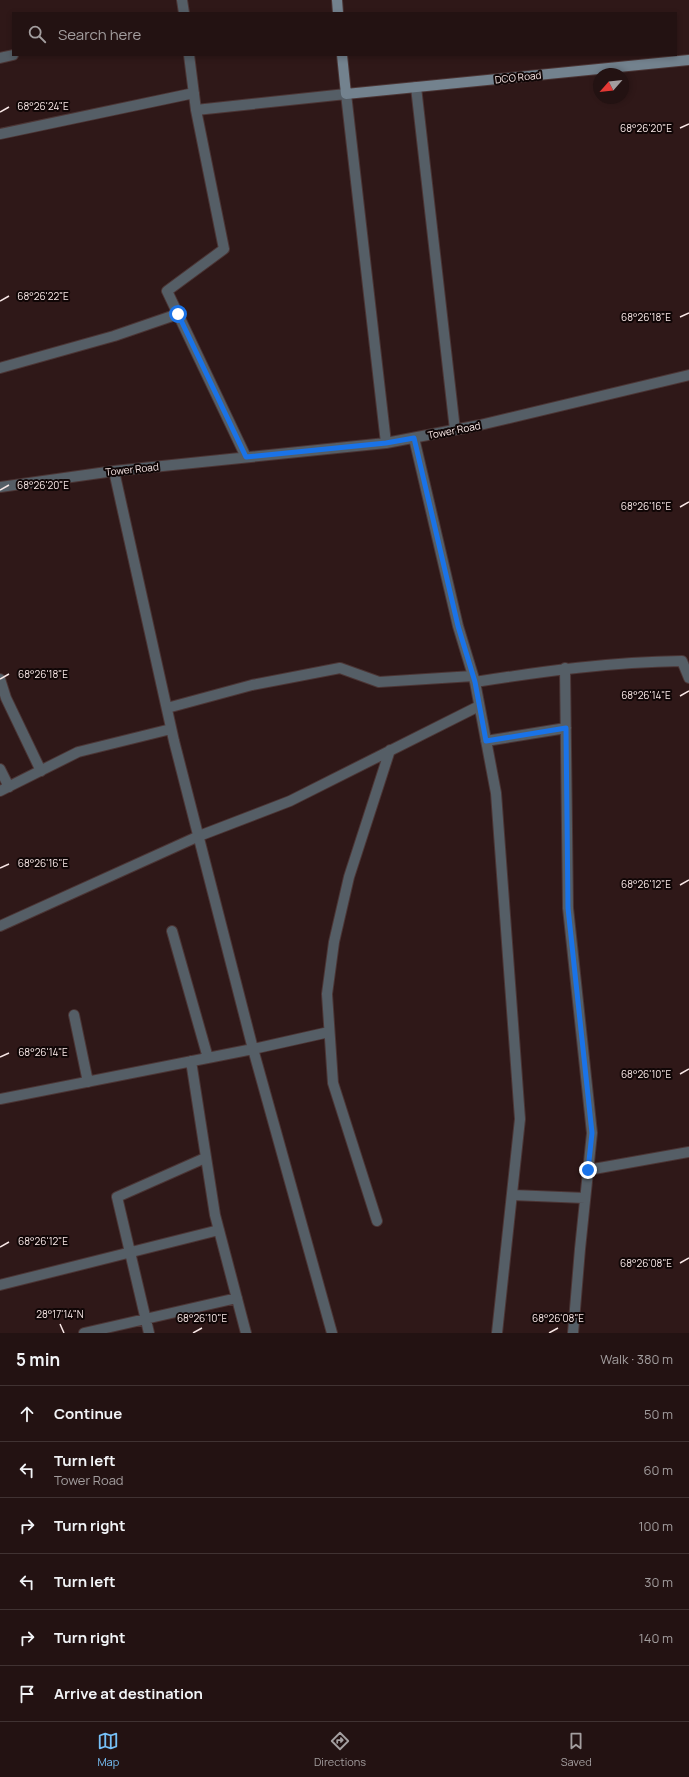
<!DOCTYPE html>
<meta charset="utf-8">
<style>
body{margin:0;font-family:Manrope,sans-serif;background:#2b1b1b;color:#f1f3f6}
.compass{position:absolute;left:593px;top:68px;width:36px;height:36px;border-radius:50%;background:#231212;box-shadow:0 2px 6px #0003;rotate:242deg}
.stop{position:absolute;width:12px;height:12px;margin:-9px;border:3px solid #1a73e8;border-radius:50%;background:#fff}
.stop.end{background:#1a73e8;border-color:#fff;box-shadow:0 1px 4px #0008}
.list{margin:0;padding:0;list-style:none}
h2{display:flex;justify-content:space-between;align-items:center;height:52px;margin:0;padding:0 16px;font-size:17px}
h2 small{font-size:13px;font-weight:400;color:#a39e9f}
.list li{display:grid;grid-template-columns:26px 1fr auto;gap:12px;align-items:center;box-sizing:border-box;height:56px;padding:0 16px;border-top:1px solid #403232}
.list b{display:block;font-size:15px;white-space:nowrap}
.list p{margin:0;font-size:13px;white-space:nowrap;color:#a39e9f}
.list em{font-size:13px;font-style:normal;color:#a39e9f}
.icon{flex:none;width:22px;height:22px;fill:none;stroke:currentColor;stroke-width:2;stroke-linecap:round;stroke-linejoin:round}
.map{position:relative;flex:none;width:689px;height:1333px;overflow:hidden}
.search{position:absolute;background:#231212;box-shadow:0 2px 6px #0003;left:12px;right:12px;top:12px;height:44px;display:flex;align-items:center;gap:10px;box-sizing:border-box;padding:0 14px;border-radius:0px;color:#a39e9f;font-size:15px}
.sheet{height:388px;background:#231212}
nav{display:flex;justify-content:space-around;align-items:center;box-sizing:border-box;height:56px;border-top:1px solid #403232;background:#231212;font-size:11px;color:#a39e9f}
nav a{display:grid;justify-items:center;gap:2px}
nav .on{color:#76c0f7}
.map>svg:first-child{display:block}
</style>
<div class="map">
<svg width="689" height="1333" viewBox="0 0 689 1333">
<rect width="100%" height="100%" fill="#2f1818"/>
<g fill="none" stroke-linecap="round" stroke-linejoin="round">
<defs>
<path id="street" d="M182,0L184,13
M189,55L196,110L224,249L167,291L246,457
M0,58L13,55
M416,87L455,430
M196,110L346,94L386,443
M0,134L194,93
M0,368L114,336L178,314
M414,438L458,626L475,682C545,671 611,662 682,661L689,678
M114,471L174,741L253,1049L332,1333
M0,487L114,471L386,443L480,425L689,375
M565,668L568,908L592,1133L580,1249L573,1333
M0,679L6,698L41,771
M475,682L496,793L520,1119L497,1333
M167,708L252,685L340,668L379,682L473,676
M486,741L566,728
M0,769L9,787
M0,791L78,752L171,729
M0,926L199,836L290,801L479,706
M172,931L208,1058
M74,1015L88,1082
M191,1061L215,1215L246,1333
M0,1099L253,1049L329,1032
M588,1170L689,1152
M512,1195L585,1198
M377,1221L333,1083L327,994L334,942L349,877L390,750
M0,1285L219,1230
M84,1333L237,1298
M149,1333L117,1197L205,1158"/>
<path id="secondary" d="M337,0L338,13
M342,55L346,94L689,60"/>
</defs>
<!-- street casing -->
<use href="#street" stroke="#4b3535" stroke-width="12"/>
<!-- secondary casing -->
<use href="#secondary" stroke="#4b3535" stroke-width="12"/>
<!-- street -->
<use href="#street" stroke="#555e66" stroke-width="10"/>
<!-- secondary -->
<use href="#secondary" stroke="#73828e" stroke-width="10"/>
</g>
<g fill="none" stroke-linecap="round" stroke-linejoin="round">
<!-- route -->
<path stroke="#1a73e8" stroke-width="5" d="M178,314L246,457L386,443L414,438L458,626L475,682L486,741L566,728L568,908L592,1133L588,1170"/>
</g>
<!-- ticks -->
<path fill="none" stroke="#f8e7e6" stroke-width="1.5" d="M0,112L9,107M680,128L689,124M0,301L9,296M680,317L689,313M0,490L9,485M680,507L689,502M0,679L9,674M680,696L689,691M0,868L9,864M680,885L689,880M0,1057L9,1053M680,1074L689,1069M0,1247L9,1242M680,1263L689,1258M60,1324L64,1333M193,1333L202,1328M549,1333L558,1328"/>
<g text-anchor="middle" stroke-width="4" stroke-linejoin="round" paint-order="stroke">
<!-- street labels -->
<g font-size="10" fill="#f8e7e6" stroke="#100606">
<text transform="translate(518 77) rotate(-6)" y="4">DCO Road</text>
<text transform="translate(454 430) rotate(-11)" y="4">Tower Road</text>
<text transform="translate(132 469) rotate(-6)" y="4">Tower Road</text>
</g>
</g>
<g font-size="10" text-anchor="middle" fill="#f8e7e6" stroke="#100606" stroke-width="4" stroke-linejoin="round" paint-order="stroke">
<text x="43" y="110">68°26'24"E</text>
<text x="646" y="132">68°26'20"E</text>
<text x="43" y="300">68°26'22"E</text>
<text x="646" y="321">68°26'18"E</text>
<text x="43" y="489">68°26'20"E</text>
<text x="646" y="510">68°26'16"E</text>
<text x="43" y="678">68°26'18"E</text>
<text x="646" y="699">68°26'14"E</text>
<text x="43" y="867">68°26'16"E</text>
<text x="646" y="888">68°26'12"E</text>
<text x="43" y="1056">68°26'14"E</text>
<text x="646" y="1078">68°26'10"E</text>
<text x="43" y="1245">68°26'12"E</text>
<text x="646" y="1267">68°26'08"E</text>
<text x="60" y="1318">28°17'14"N</text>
<text x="202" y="1322">68°26'10"E</text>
<text x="558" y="1322">68°26'08"E</text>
</g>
</svg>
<svg class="compass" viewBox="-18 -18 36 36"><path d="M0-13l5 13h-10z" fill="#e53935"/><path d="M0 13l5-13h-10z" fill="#a39e9f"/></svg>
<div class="stop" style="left:178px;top:314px"></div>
<div class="stop end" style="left:588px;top:1170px"></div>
<div class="search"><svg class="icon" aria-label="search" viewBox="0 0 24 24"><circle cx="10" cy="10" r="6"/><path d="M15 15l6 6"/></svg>Search here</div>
</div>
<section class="sheet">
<h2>5 min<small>Walk · 380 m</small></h2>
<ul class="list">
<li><svg class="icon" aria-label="ahead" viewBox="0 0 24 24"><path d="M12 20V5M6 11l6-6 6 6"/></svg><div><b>Continue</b></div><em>50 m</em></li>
<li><svg class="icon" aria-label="left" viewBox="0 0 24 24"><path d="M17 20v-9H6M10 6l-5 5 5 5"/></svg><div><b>Turn left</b><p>Tower Road</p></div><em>60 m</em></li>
<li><svg class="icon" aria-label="right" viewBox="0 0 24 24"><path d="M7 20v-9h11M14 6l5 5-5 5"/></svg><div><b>Turn right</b></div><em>100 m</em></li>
<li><svg class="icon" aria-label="left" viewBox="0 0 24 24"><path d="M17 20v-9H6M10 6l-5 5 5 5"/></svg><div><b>Turn left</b></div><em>30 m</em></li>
<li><svg class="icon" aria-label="right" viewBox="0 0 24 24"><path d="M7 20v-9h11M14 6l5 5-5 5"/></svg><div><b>Turn right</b></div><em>140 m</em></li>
<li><svg class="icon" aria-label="arrive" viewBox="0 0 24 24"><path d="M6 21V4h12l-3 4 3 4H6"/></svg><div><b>Arrive at destination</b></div></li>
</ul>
</section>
<nav>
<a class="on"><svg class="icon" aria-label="map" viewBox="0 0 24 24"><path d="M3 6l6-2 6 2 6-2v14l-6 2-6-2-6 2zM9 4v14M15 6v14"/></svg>Map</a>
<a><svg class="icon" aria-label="directions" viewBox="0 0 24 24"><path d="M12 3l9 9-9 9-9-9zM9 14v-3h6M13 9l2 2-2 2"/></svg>Directions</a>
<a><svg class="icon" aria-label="saved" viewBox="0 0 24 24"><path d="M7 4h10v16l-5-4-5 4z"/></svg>Saved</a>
</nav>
